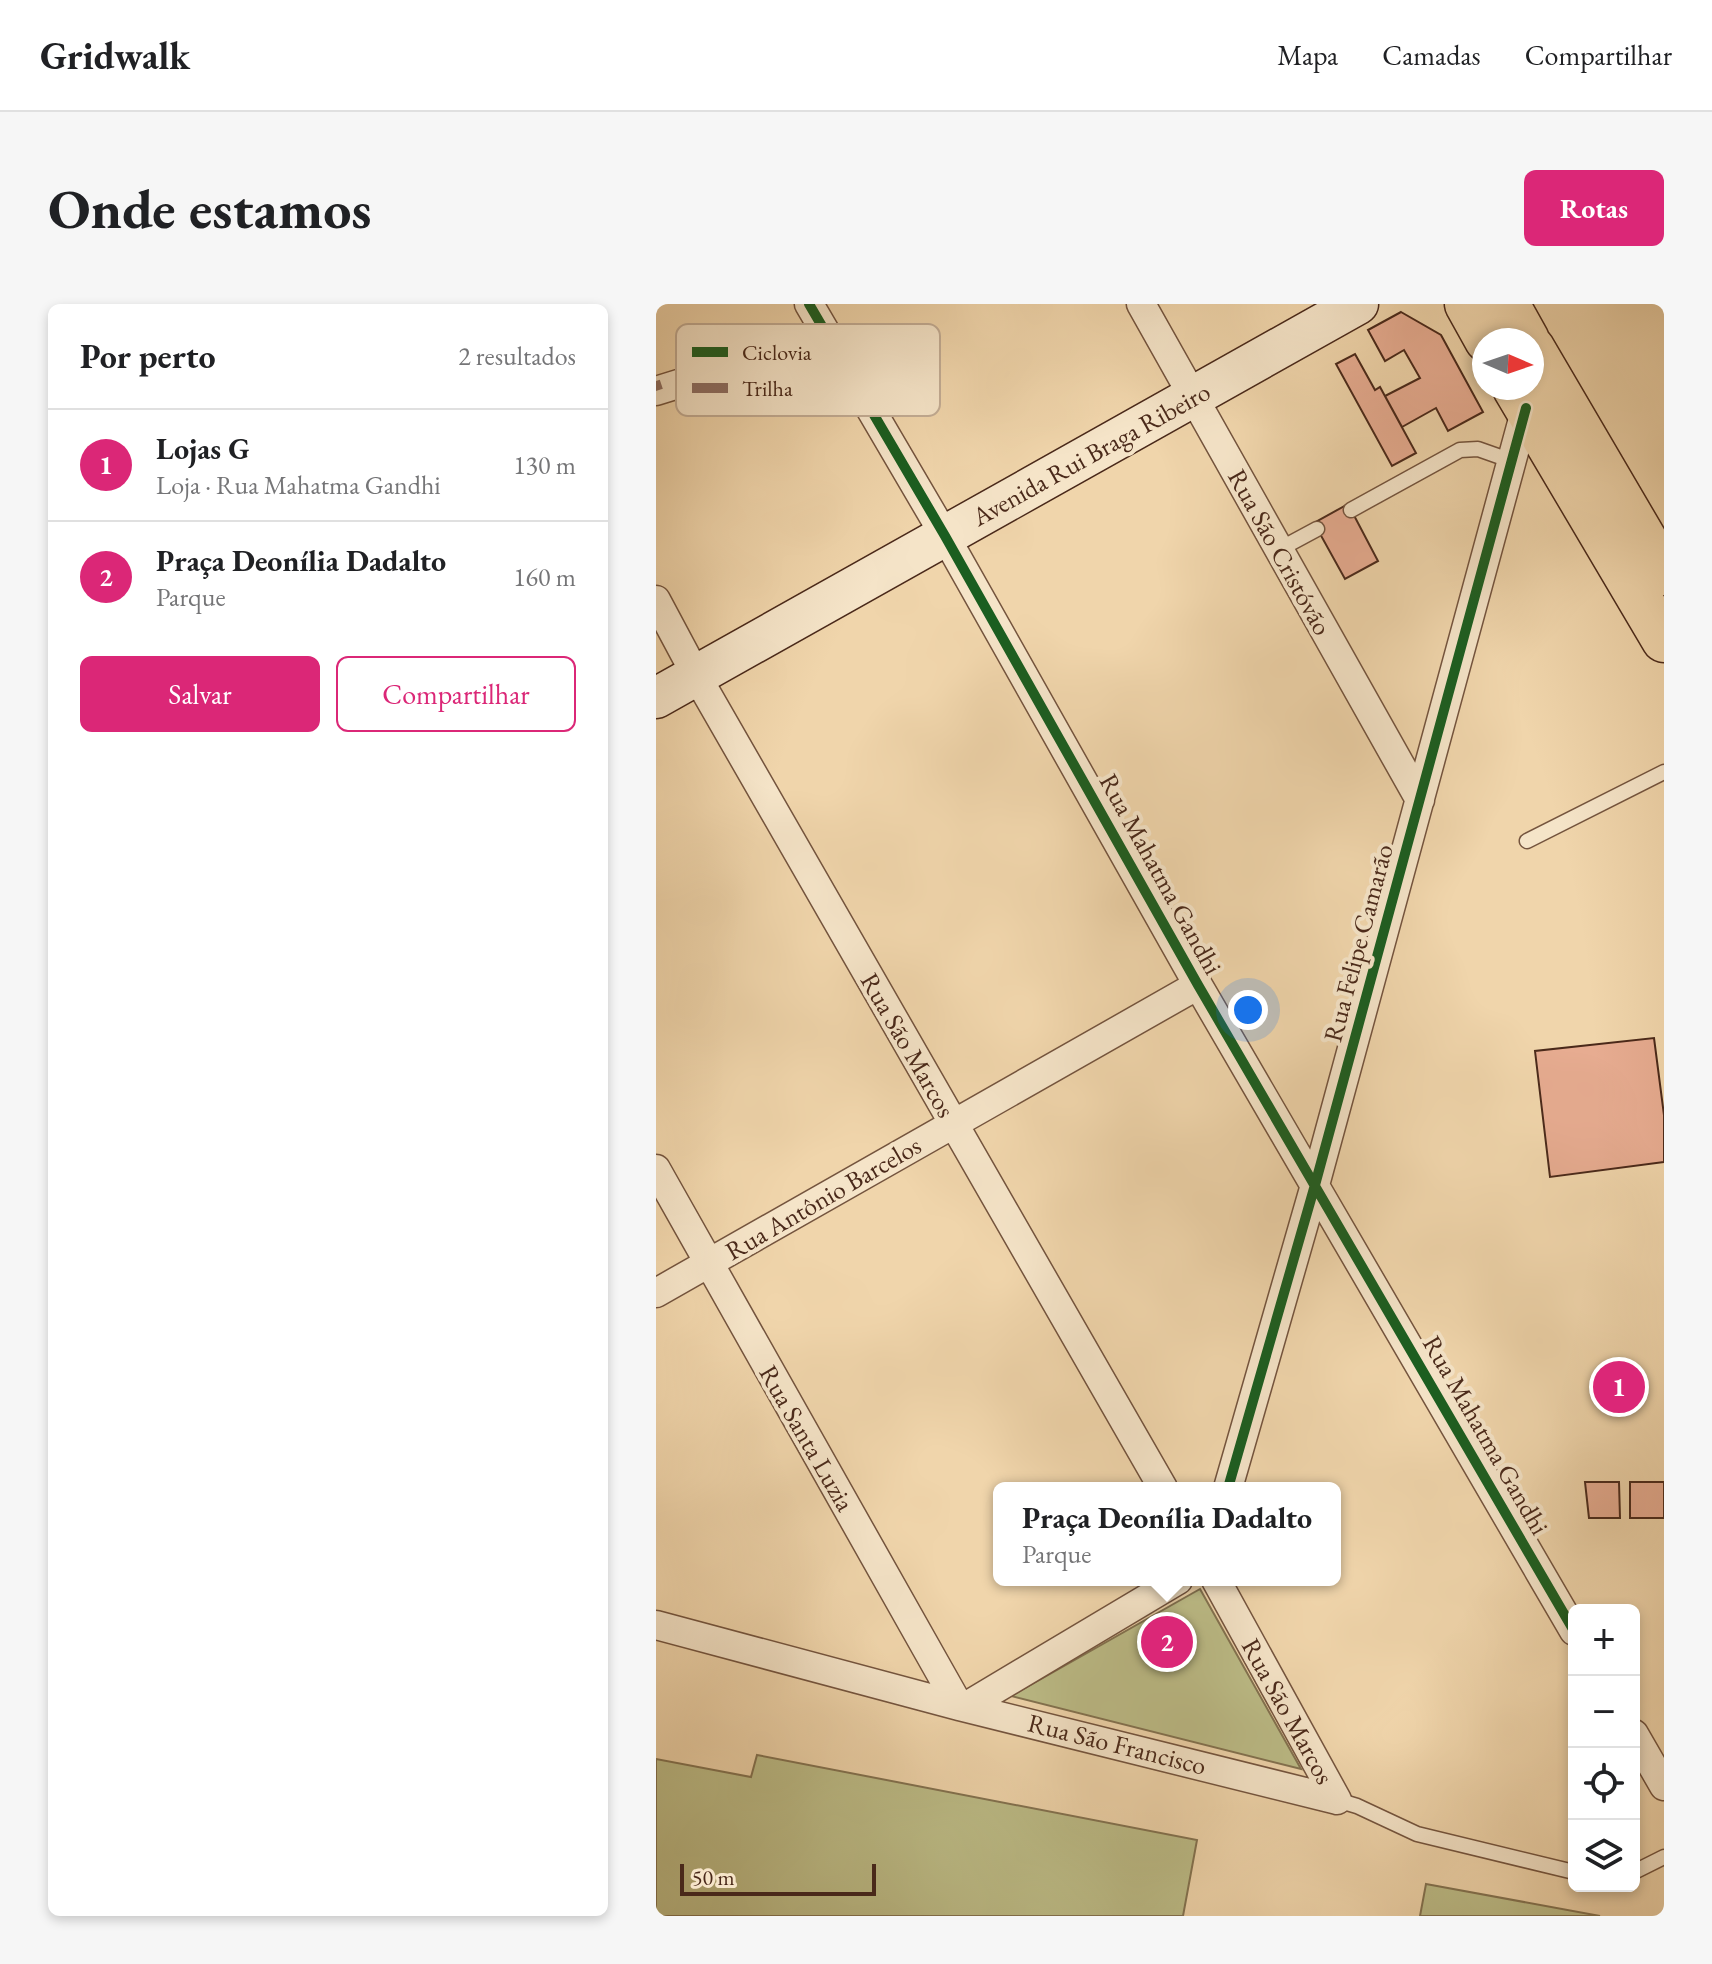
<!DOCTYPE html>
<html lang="pt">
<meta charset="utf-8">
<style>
body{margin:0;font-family:"EB Garamond",serif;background:#f6f6f6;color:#202124}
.controls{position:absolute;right:24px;bottom:24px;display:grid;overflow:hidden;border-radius:12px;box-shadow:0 4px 12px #0003}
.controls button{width:72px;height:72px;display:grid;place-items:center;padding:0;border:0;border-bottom:2px solid #e0e0e0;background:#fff;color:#202124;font:40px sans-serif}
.compass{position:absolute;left:816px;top:24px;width:72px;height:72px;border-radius:50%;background:#fff;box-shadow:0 4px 12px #0003;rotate:92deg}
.scale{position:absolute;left:24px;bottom:20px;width:196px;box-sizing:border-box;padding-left:8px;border:4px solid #4a291a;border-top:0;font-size:22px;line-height:28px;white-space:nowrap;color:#4a291a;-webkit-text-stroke:6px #f5e4c8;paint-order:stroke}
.you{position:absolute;left:592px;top:706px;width:28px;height:28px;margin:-20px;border:6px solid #fff;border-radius:50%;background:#1a73e8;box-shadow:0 0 0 12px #1a73e833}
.badge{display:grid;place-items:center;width:52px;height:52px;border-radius:50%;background:#db2777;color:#fff;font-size:26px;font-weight:700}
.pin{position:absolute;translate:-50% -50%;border:4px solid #fff;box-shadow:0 2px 8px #0006}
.popup{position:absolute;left:337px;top:1178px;width:348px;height:104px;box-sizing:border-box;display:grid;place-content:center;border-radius:12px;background:#fff;filter:drop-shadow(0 2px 6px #0005);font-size:26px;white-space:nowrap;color:#757577}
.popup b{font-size:30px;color:#202124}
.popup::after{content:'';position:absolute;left:50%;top:100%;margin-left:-16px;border:16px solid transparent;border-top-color:#fff}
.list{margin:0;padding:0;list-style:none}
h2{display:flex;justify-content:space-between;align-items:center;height:104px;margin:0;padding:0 32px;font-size:34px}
h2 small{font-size:26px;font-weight:400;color:#757577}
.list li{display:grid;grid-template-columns:52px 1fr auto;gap:24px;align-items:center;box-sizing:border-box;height:112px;padding:0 32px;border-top:2px solid #e0e0e0}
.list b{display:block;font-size:30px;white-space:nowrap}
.list p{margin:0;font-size:26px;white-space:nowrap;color:#757577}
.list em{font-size:26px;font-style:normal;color:#757577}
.actions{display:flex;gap:16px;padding:24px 32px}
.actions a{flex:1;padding:18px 0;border:2px solid #db2777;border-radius:12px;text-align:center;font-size:28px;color:#db2777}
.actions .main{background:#db2777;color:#fff}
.icon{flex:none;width:44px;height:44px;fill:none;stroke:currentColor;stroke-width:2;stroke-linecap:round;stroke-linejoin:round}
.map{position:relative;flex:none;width:1008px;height:1612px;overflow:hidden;border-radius:12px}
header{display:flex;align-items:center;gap:48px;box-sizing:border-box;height:112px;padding:0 40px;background:#fff;border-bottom:2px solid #e0e0e0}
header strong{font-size:38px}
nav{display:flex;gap:44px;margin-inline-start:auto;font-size:28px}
.intro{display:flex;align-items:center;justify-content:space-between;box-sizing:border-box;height:192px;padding:0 48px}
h1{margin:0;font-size:56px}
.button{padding:20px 36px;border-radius:12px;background:#db2777;color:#fff;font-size:28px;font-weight:700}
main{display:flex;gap:48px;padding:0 48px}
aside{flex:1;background:#fff;border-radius:12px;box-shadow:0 4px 12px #0003}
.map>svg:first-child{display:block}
</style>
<header>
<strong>Gridwalk</strong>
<nav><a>Mapa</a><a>Camadas</a><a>Compartilhar</a></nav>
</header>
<div class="intro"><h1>Onde estamos</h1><a class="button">Rotas</a></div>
<main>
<aside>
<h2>Por perto<small>2 resultados</small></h2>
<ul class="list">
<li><span class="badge">1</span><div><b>Lojas G</b><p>Loja · Rua Mahatma Gandhi</p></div><em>130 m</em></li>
<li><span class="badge">2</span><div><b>Praça Deonília Dadalto</b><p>Parque</p></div><em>160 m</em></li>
</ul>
<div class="actions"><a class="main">Salvar</a><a>Compartilhar</a></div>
</aside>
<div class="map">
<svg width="1008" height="1612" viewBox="0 0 1008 1612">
<rect width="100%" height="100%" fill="#f0d5ab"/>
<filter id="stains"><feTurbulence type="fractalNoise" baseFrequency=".0025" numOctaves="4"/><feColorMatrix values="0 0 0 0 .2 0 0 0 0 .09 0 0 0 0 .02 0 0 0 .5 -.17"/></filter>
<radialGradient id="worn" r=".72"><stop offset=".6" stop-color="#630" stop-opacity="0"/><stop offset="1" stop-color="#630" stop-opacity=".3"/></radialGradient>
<!-- green -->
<path fill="#bcbc87" stroke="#837250" stroke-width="2" d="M544,1285L645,1465L355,1392Z
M101,1451L541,1536L527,1612H0V1455L95,1473Z
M770,1580L944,1612H764Z"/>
<!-- building -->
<path fill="#e7ac91" stroke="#4a291a" stroke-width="2" d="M745,8L785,31L827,108L792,127L780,104L746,123L729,92L764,74L748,46L729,57L712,26Z
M699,50L719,86L724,83L760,149L736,162L680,60Z
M692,200L722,257L689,275L658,219Z
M998,734L1008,811V858L894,873L879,747Z
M929,1178H963L964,1214H933Z
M974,1178H1008V1214H974Z"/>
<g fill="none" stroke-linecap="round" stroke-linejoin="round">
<defs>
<path id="service" d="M695,206L804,146L822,145L856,157
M622,246L661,225
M871,537L1008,468
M681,1496L701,1502L761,1530L918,1568
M978,1568L1008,1553"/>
<path id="minor" d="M153,0L289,232L542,681L918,1327
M485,0L764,496
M0,87L174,33
M0,296L40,371L507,1184
M0,865L303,1402
M0,989L542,681
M572,1184L659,881L870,104
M560,1276L681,1496
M0,1321L303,1402L681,1496
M309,1403L522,1276
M978,1430L1008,1482"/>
<path id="secondary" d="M0,394L702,0"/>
<path id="primary" d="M811,0L831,36
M851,0L871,36
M876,44L1008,269
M859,84L1008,336"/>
</defs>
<!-- service casing -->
<use href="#service" stroke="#74543e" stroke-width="17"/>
<!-- minor casing -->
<use href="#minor" stroke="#74543e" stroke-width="31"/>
<!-- secondary casing -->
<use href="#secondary" stroke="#4a291a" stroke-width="43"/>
<!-- primary casing -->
<use href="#primary" stroke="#4a291a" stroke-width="47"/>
<!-- service -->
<use href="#service" stroke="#f5e4c8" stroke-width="14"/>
<!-- minor -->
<use href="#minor" stroke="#f5e4c8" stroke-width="28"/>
<!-- secondary -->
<use href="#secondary" stroke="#f5e4c8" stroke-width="40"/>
<!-- primary -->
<use href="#primary" stroke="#f0d5ab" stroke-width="44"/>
<!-- quiet -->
<path stroke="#8d6e63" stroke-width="8" stroke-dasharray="16 8" stroke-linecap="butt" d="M0,77L3,86"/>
<defs>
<path id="cycleway" d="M153,0L289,232L542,681L918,1327
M572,1184L659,881L870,104"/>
</defs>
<!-- cycleway casing -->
<use href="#cycleway" stroke="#f5e4c8" stroke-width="15"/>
<!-- cycleway -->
<use href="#cycleway" stroke="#1b5e20" stroke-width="10"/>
</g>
<g text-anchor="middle" stroke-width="8" stroke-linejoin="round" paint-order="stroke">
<!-- street labels -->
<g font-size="26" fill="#4a291a" stroke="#f5e4c8">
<text transform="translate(435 150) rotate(-29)" y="9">Avenida Rui Braga Ribeiro</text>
<text transform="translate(624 248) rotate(61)" y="9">Rua São Cristóvão</text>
<text transform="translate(505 570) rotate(61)" y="9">Rua Mahatma Gandhi</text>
<text transform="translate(702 639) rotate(-75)" y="9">Rua Felipe Camarão</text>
<text transform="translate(252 741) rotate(60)" y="9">Rua São Marcos</text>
<text transform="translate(167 894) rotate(-30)" y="9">Rua Antônio Barcelos</text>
<text transform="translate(830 1131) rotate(60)" y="9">Rua Mahatma Gandhi</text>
<text transform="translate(151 1134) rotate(60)" y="9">Rua Santa Luzia</text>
<text transform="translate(632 1407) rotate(61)" y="9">Rua São Marcos</text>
<text transform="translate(461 1440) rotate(14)" y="9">Rua São Francisco</text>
</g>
</g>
<!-- legend -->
<rect x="20" y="20" width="264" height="92" rx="12" fill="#f5e4c8" stroke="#c2ac94" stroke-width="2"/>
<rect x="36" y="43" width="36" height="10" fill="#1b5e20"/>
<rect x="36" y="79" width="36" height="10" fill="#8d6e63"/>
<g font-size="22" fill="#4a291a">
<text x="86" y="56">Ciclovia</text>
<text x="86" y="92">Trilha</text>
</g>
<rect width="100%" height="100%" filter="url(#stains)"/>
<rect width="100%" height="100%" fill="url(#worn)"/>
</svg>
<div class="controls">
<button>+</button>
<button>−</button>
<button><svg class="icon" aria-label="locate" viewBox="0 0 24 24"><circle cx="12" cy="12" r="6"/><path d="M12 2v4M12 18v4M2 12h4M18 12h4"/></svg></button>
<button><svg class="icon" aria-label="layers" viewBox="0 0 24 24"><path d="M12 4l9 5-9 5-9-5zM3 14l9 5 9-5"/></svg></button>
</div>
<svg class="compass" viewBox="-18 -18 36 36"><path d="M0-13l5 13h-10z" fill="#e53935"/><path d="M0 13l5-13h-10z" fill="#757577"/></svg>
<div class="scale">50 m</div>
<div class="you"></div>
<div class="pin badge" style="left:963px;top:1083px">1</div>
<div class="pin badge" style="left:511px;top:1338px">2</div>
<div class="popup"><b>Praça Deonília Dadalto</b>Parque</div>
</div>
</main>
